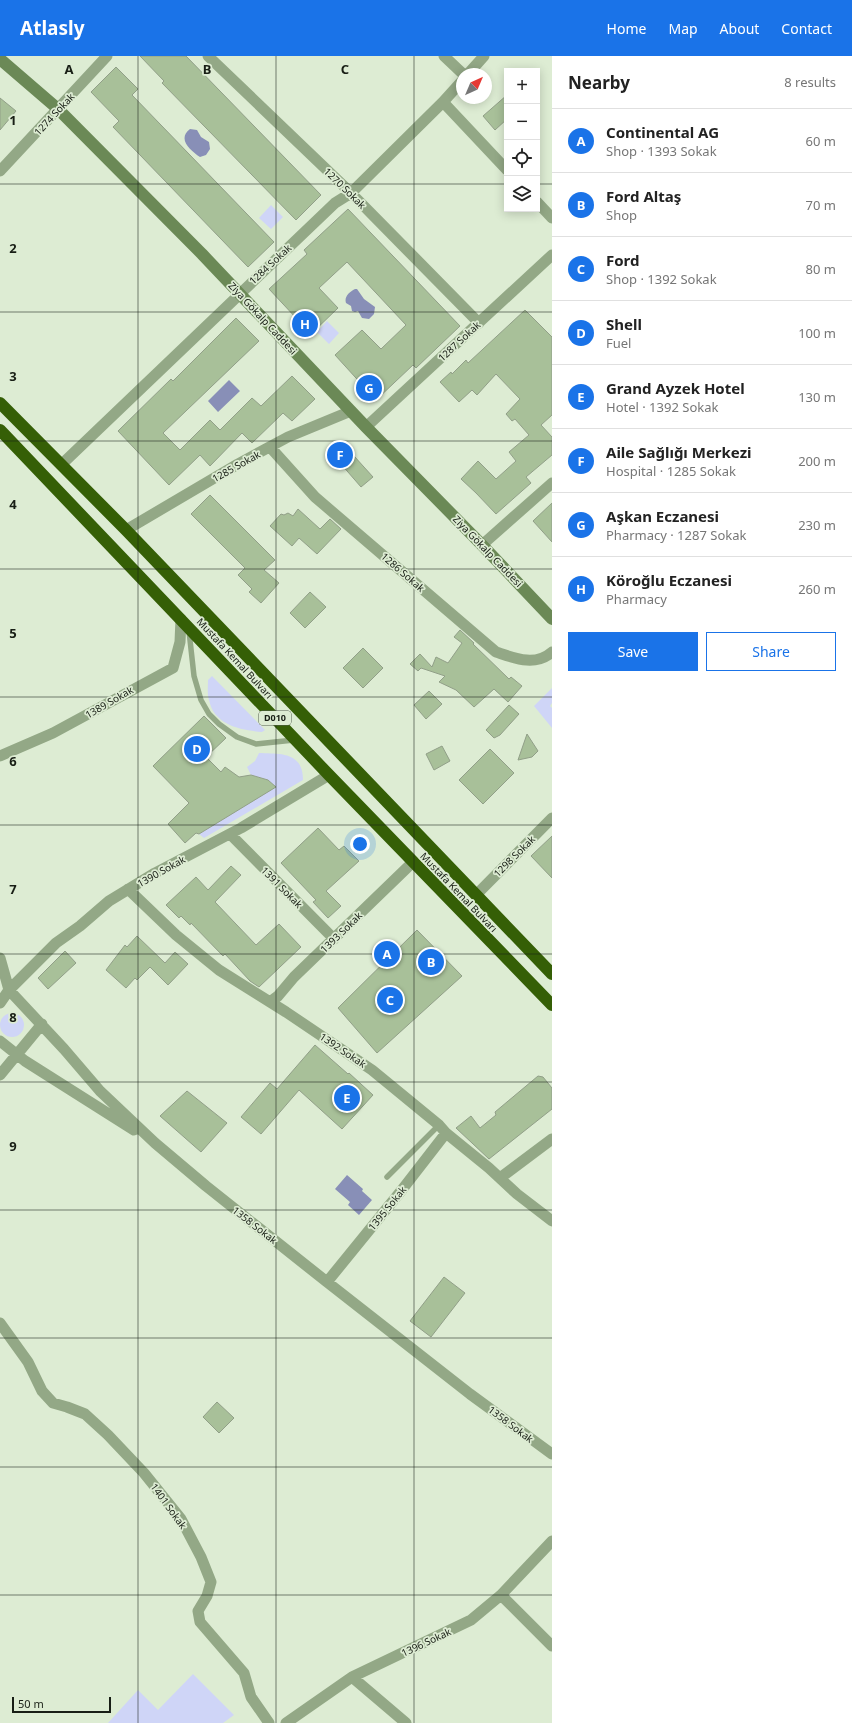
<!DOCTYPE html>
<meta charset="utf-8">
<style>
body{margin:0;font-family:"Noto Sans",sans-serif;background:#f6f6f6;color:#222}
.controls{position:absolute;right:12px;top:12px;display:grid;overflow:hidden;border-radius:0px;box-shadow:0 2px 10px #0003}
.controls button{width:36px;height:36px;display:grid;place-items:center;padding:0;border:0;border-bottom:1px solid #e0e0e0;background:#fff;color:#222;font:20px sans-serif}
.compass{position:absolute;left:456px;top:12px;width:36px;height:36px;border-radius:50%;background:#fff;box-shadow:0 2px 10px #0003;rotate:44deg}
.scale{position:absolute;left:12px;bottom:10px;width:99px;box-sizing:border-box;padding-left:4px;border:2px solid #181e15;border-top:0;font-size:11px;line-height:14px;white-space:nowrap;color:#181e15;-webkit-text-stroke:3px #ddecd3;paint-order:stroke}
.you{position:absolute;left:360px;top:788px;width:14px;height:14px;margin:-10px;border:3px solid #fff;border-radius:50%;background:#1a73e8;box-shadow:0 0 0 6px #1a73e833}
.badge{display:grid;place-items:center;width:26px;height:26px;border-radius:50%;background:#1a73e8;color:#fff;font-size:13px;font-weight:700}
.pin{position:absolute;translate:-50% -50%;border:2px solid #fff;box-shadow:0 1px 4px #0006}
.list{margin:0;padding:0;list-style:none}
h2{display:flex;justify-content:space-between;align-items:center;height:52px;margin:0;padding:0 16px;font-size:17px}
h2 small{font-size:13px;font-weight:400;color:#767676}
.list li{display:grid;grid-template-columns:26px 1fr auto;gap:12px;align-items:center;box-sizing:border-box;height:64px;padding:0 16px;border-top:1px solid #e0e0e0}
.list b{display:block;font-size:15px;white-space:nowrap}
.list p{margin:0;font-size:13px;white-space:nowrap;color:#767676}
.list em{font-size:13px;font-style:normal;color:#767676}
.actions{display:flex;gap:8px;padding:12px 16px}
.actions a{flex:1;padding:9px 0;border:1px solid #1a73e8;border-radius:0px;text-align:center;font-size:14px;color:#1a73e8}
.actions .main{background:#1a73e8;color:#fff}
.icon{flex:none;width:22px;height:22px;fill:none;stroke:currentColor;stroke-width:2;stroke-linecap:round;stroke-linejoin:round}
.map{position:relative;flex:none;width:552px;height:1667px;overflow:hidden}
header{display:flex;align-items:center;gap:24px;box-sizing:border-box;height:56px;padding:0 20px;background:#1a73e8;color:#fff}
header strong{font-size:19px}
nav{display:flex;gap:22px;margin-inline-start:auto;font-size:14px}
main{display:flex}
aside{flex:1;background:#fff}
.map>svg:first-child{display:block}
</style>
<header>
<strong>Atlasly</strong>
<nav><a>Home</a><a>Map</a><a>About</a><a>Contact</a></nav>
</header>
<main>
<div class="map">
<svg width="552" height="1667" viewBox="0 0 552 1667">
<rect width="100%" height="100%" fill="#ddecd3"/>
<!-- green -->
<path fill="#cfd5f7" d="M271,149L283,161L271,173L259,162Z
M327,265L339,277L329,288L317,276Z
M212,620L265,674L262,676C240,674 214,669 209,644C207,638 208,630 208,624Z
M552,632V647L550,650L552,652V672L534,650Z
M259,697C279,698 303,695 303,724L204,782L199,778L276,731L268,724L251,719L247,711L255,705Z
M0 969a12 12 0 1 1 24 0a12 12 0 1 1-24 0Z
M193,1618L234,1659L223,1667H108L138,1634L158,1654Z"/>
<!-- water -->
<path fill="#888fb7" d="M190,73L197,74L201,81L209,86L210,93L206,99L200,101C190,94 177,83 190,73Z
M355,233H357L364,243L375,251L374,258L369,263L362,262L358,255L355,256L352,255L351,250L346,247C344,241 349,236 355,233Z
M229,324L240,335L218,356L208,345Z
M347,1119L363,1133L362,1135L372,1144L359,1159L348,1149L350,1146L335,1133Z"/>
<!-- building -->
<path fill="#a8c099" stroke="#919f88" d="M140,0H186L321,139L296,164L162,27L164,25Z
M116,11L138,33L132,39L274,186L248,211L113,71L119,65L91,36Z
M507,39V63L495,74L483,60Z
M0,42L16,55L0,74Z
M348,153L460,270L416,312L413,309L376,344L335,299L362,274L381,293L406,269L347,206L319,232L338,252L311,278L269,233L307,198L304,194Z
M525,254L552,281V359L541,369L552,381V399L526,421L531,427L496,458L476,437L461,423L478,405L496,423L516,405L509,396L529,379L515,363L512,365L506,358L520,343L496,318L477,339L472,334L459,346L440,326L451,316L452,318L466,304L468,307Z
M236,262L259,285L163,377L180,394L210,364L220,374L252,342L261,350L292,320L315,343L292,365L283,357L252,387L242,377L210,410L200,399L169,429L118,375L171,323L173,325Z
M345,390L373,421L361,431L334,400Z
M210,439L275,504L264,514L279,527L261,547L249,536L252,533L238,519L245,512L191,458Z
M552,447V486L533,465Z
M298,453L320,473L330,463L341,473L317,498L299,482L292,490L270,470L281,458L284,459L288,457L293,460Z
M310,536L326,551L305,572L290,557Z
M460,574L474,587L473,588L509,623L511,621L522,630L508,646L494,633L474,651L456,634L439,626L445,620L421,612L418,615L410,608L420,598L432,611L436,601L448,607L462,587L454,581Z
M363,592L383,612L363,632L343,612Z
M429,635L442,648L426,663L414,649Z
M509,649L519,658L500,679L494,682L486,674Z
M204,660L226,682L206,701L221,716L225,711L239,721L251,719L268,724L276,731L199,778L196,777L185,787L168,768L189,747L153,710Z
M527,678L538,695L532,701L518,704Z
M442,690L450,705L434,714L426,698Z
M490,693L514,717L483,748L459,724Z
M318,772L339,794L344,790L359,805L326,835L341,850L328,862L313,846L316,844L281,807Z
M552,780V822L531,800Z
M231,810L241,819L215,846L256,889L279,868L301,891L259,931L250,925L225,898L223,900L191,867L190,869L181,860L179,862L166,849L196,821L208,834Z
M417,874L462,920L377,997L338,952Z
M137,880L165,907L175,896L188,908L168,929L150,911L137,924L135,922L126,932L106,914L125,889L127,891Z
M65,895L76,907L48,933L38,922Z
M315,989L348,1018L349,1017L373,1039L342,1073L299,1034L261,1078L241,1061L270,1027L277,1033Z
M538,1020L543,1021L552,1032V1053L489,1103L456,1072L471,1060L480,1072L496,1059L495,1056Z
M187,1035L227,1067L201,1096L160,1060Z
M444,1221L465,1237L431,1281L410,1265Z
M217,1346L234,1362L219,1377L203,1361Z"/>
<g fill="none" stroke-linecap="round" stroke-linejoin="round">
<!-- lane -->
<path stroke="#93a886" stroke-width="5.5" d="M189,575L194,620L201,644L209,658L219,668L237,681L256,688L294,684
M387,1121L439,1069"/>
<!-- street -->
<path stroke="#93a886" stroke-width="11" d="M208,0L351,137L479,267
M444,0L463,18
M468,18L484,0
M443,46L507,114
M0,115L107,0
M537,146L552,162
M366,371L552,199
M270,391L315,441L496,596C514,602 535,611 552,596
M61,409L335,147L351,137L443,46L462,25
M126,474L238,408L288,381L351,355
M482,489L552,427
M0,700L53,677L173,612L180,586L181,563
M230,778L334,883
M128,833L176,879L219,914L286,956L372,1014L439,1069L446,1077L489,1112L517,1138L552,1165
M476,839L552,762
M0,902L9,934L64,993L100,1035L155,1087L206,1130L327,1226L470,1338L552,1398
M270,946L278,940L294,921L413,806
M0,947L9,934L56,887L80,870L109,845L155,817L241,772L329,719
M0,985L25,1005L134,1074
M0,1019L42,968
M500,1122L552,1083
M327,1226L401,1135L446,1077
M0,1267L28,1306L42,1335L53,1347L67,1351L85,1358L108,1379L144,1417L181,1463L201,1501L211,1526L207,1540L198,1555L200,1566L244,1617L251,1641L269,1667
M501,1539L552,1590
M352,1621L406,1667
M286,1667L352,1621L471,1564L501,1539L552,1485"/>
<!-- secondary -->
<path stroke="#6b8956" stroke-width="12" d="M0,3L58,53L202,198L366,371L482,489L552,563"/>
<!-- highway -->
<path stroke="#355f06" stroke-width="12" d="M0,347L126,474L552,918
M0,374L329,719L552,949"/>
</g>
<!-- grid -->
<path fill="none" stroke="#181e15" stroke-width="1" stroke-opacity="0.55" d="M138,0V1667M276,0V1667M414,0V1667M0,128H507M537,128H552M0,256H552M0,385H552M0,513H552M0,641H552M0,769H552M0,898H552M0,1026H552M0,1154H552M0,1282H552M0,1411H552M0,1539H552"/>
<g text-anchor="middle" stroke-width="3.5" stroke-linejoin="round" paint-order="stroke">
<!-- shield labels -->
<rect fill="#ddecd3" stroke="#535c4e" stroke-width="1" x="259" y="655" width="32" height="14" rx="3"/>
<g font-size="9" font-weight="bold" fill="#181e15">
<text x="275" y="665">D010</text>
</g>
<!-- street labels -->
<g font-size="10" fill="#181e15" stroke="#ddecd3">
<text transform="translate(54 58) rotate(-47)" y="4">1274 Sokak</text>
<text transform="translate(345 132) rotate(44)" y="4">1270 Sokak</text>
<text transform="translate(270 208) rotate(-43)" y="4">1284 Sokak</text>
<text transform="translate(263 262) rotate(47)" y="4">Ziya Gökalp Caddesi</text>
<text transform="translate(459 285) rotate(-43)" y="4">1287 Sokak</text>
<text transform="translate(236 410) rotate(-29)" y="4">1285 Sokak</text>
<text transform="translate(488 495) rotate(46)" y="4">Ziya Gökalp Caddesi</text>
<text transform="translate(403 516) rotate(41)" y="4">1286 Sokak</text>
<text transform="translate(235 602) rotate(47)" y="4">Mustafa Kemal Bulvarı</text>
<text transform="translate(109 646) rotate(-30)" y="4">1389 Sokak</text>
<text transform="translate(514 800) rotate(-45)" y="4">1298 Sokak</text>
<text transform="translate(161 815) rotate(-29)" y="4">1390 Sokak</text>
<text transform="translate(282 831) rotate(45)" y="4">1391 Sokak</text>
<text transform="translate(459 836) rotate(46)" y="4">Mustafa Kemal Bulvarı</text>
<text transform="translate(341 876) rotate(-44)" y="4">1393 Sokak</text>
<text transform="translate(343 994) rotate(34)" y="4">1392 Sokak</text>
<text transform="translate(387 1152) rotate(-51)" y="4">1395 Sokak</text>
<text transform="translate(255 1169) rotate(38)" y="4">1358 Sokak</text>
<text transform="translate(511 1368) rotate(37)" y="4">1358 Sokak</text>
<text transform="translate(169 1450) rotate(54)" y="4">1401 Sokak</text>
<text transform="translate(426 1586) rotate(-25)" y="4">1396 Sokak</text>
</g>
</g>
<g font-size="13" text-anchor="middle" font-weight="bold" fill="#181e15" stroke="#ddecd3" stroke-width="3.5" stroke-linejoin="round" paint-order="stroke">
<text x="69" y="18">A</text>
<text x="207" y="18">B</text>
<text x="345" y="18">C</text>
<text x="13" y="69">1</text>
<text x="13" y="197">2</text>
<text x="13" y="325">3</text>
<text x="13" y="453">4</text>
<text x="13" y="582">5</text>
<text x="13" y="710">6</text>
<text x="13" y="838">7</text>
<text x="13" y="966">8</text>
<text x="13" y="1095">9</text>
</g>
</svg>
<div class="controls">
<button>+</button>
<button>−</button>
<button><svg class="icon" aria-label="locate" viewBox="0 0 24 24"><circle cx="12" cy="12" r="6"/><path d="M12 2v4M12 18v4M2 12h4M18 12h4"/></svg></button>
<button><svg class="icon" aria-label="layers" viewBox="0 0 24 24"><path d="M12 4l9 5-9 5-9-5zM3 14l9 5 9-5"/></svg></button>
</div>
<svg class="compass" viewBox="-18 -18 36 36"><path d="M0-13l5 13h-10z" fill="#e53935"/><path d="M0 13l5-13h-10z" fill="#767676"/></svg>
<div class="scale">50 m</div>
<div class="you"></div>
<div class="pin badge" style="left:387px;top:898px">A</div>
<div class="pin badge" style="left:431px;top:906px">B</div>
<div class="pin badge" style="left:390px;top:944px">C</div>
<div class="pin badge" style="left:197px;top:693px">D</div>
<div class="pin badge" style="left:347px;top:1042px">E</div>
<div class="pin badge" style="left:340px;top:399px">F</div>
<div class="pin badge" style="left:369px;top:332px">G</div>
<div class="pin badge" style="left:305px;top:268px">H</div>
</div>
<aside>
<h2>Nearby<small>8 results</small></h2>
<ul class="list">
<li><span class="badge">A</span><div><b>Continental AG</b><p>Shop · 1393 Sokak</p></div><em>60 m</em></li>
<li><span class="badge">B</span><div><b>Ford Altaş</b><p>Shop</p></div><em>70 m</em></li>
<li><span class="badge">C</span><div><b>Ford</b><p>Shop · 1392 Sokak</p></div><em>80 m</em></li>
<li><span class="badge">D</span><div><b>Shell</b><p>Fuel</p></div><em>100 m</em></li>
<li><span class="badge">E</span><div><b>Grand Ayzek Hotel</b><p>Hotel · 1392 Sokak</p></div><em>130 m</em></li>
<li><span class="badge">F</span><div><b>Aile Sağlığı Merkezi</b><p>Hospital · 1285 Sokak</p></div><em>200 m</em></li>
<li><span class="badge">G</span><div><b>Aşkan Eczanesi</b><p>Pharmacy · 1287 Sokak</p></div><em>230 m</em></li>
<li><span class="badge">H</span><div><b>Köroğlu Eczanesi</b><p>Pharmacy</p></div><em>260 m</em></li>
</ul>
<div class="actions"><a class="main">Save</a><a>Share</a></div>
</aside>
</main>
